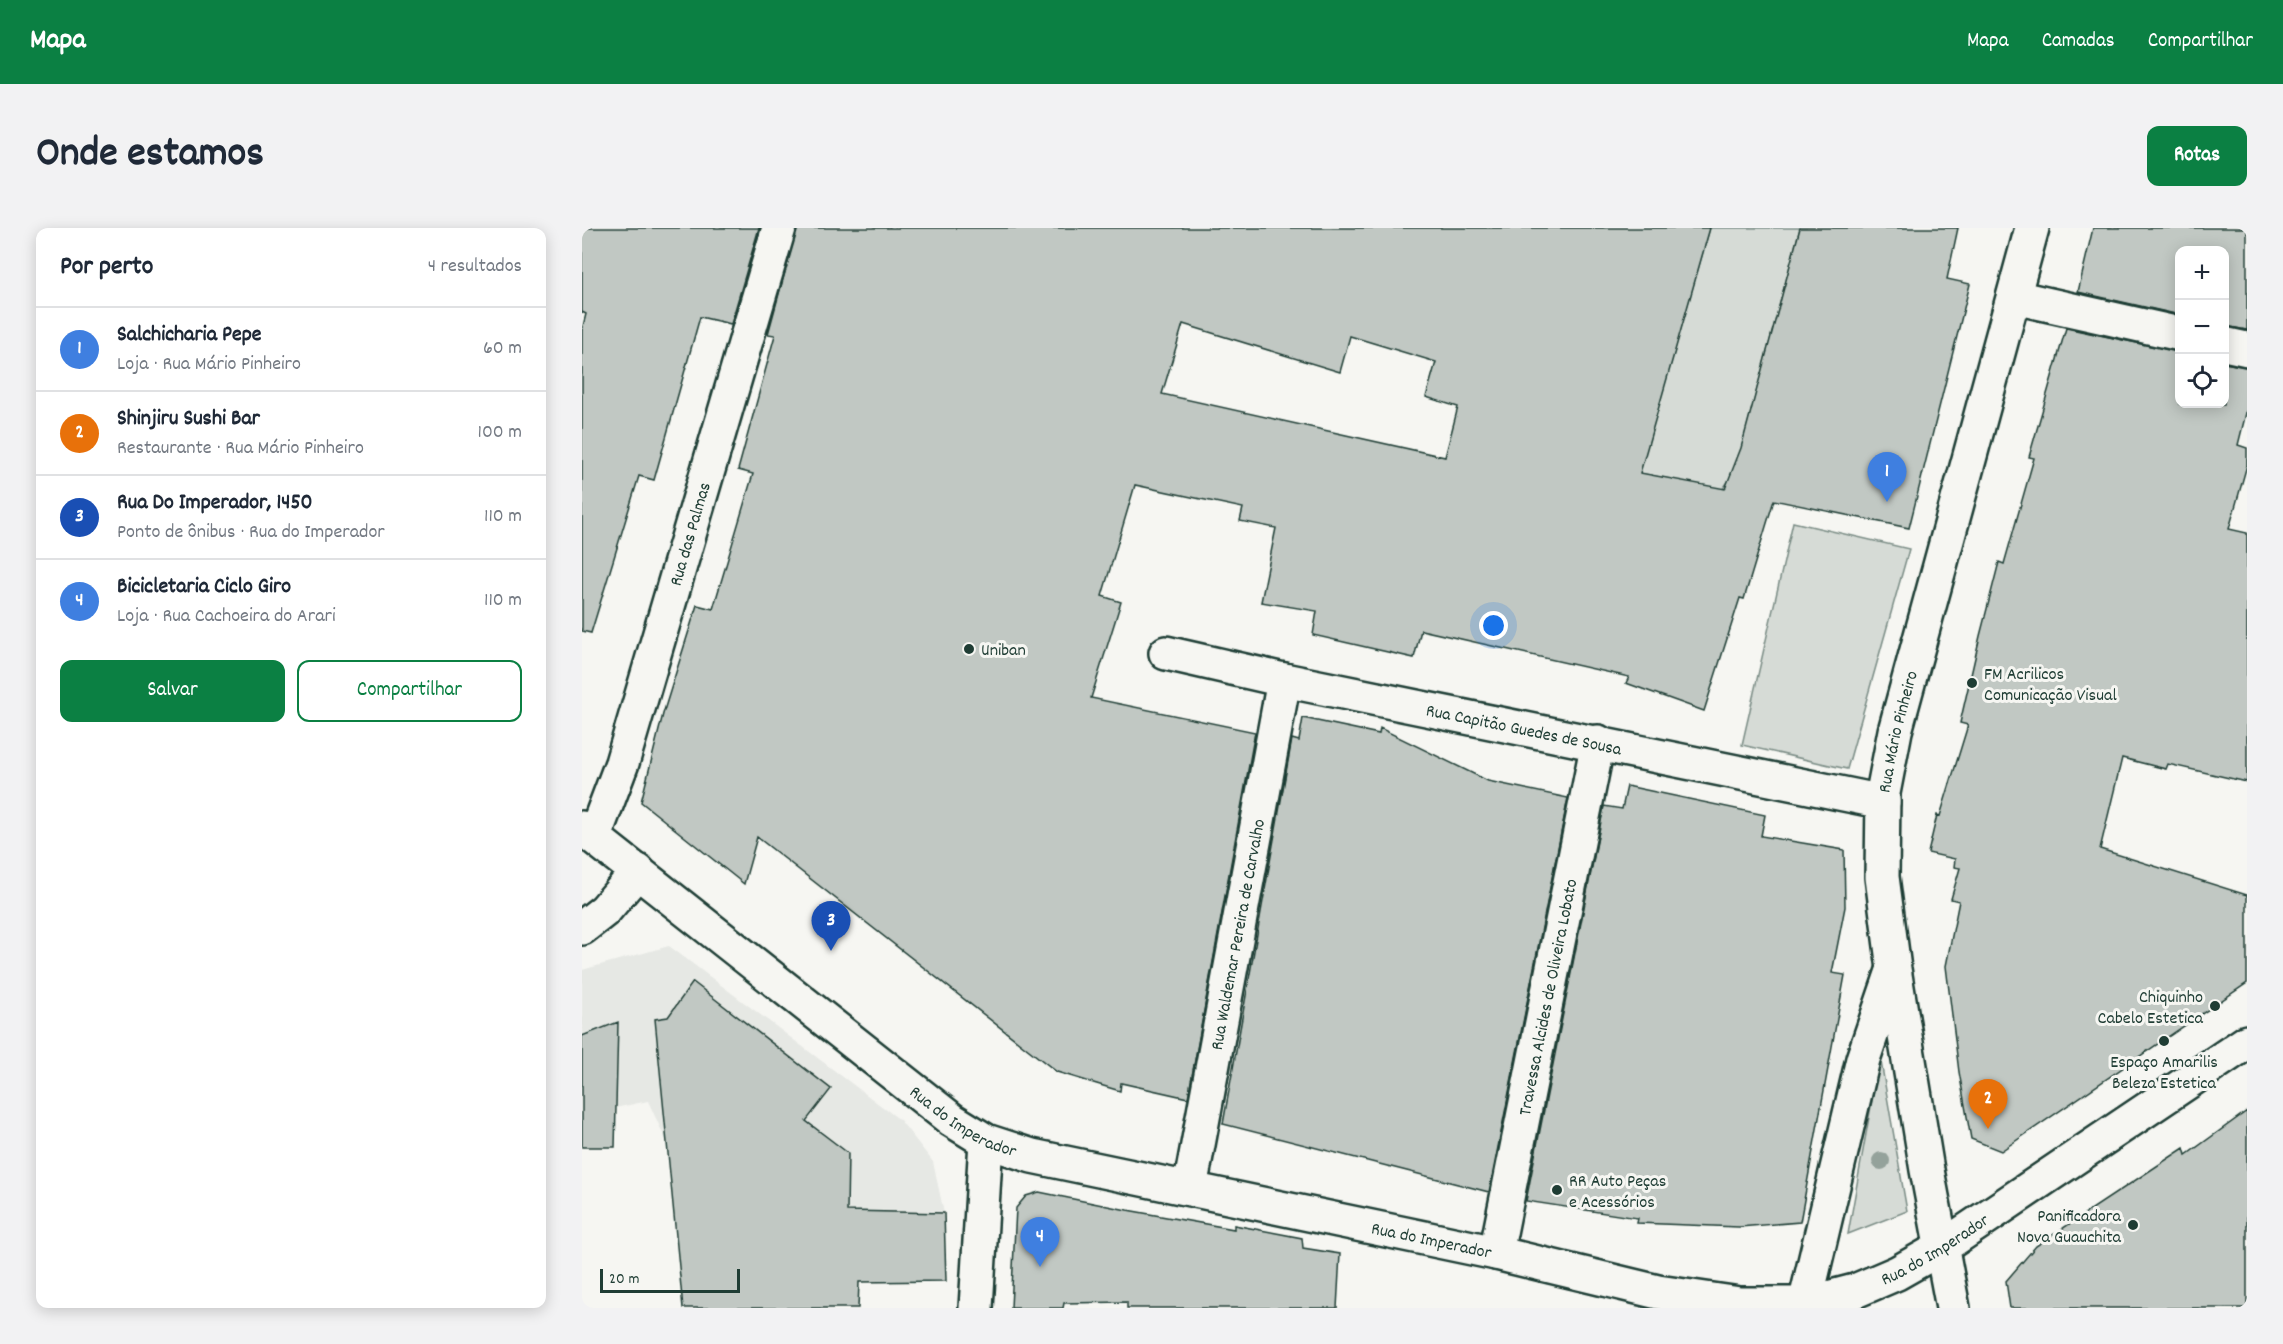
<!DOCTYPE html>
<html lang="pt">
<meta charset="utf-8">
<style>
body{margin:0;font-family:Dekko,sans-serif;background:#f2f2f3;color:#1f2937}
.controls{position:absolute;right:18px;top:18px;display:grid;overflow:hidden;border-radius:12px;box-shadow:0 3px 15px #0003}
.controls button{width:54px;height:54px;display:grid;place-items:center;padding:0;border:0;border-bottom:2px solid #e0e1e3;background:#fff;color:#1f2937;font:30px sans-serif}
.scale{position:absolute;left:18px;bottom:15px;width:140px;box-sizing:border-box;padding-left:6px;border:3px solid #1f3d34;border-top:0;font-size:16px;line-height:21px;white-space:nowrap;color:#1f3d34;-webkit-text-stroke:4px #f6f6f2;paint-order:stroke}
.you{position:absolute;left:912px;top:398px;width:21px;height:21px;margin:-15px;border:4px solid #fff;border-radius:50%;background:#1a73e8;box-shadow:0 0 0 9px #1a73e833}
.badge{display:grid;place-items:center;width:39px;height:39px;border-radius:50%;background:#0b8043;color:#fff;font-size:20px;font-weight:700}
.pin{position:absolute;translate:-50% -50px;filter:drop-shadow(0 2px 3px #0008)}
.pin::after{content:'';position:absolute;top:32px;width:21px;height:18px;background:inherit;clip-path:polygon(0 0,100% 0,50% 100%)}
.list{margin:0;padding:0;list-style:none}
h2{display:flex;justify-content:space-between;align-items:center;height:78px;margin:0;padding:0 24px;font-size:26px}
h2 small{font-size:20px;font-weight:400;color:#747a83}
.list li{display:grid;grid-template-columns:39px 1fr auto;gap:18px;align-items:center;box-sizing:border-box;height:84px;padding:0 24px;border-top:2px solid #e0e1e3}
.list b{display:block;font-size:22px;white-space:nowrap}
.list p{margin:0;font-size:20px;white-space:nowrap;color:#747a83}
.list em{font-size:20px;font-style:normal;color:#747a83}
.actions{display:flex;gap:12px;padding:18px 24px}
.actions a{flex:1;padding:14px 0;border:2px solid #0b8043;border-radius:12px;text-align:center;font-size:21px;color:#0b8043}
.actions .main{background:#0b8043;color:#fff}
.icon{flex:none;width:33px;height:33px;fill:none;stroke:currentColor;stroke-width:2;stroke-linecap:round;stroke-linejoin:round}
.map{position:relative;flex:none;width:1665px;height:1080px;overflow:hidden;border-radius:12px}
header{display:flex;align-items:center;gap:36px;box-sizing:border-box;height:84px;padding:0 30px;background:#0b8043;color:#fff}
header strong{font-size:28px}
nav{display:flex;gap:33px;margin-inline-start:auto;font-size:21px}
.intro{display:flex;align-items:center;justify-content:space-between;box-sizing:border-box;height:144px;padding:0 36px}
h1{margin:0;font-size:42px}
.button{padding:15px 27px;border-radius:12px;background:#0b8043;color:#fff;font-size:21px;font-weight:700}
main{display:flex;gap:36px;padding:0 36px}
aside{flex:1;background:#fff;border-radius:12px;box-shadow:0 3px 15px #0003}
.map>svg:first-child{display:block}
</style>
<header>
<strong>Mapa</strong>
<nav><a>Mapa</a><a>Camadas</a><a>Compartilhar</a></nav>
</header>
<div class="intro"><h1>Onde estamos</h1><a class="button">Rotas</a></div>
<main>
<aside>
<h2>Por perto<small>4 resultados</small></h2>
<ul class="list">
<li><span class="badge" style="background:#3f7fe0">1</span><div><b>Salchicharia Pepe</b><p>Loja · Rua Mário Pinheiro</p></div><em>60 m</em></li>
<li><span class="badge" style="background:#e8710a">2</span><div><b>Shinjiru Sushi Bar</b><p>Restaurante · Rua Mário Pinheiro</p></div><em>100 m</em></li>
<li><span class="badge" style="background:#1a4fb4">3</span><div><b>Rua Do Imperador, 1450</b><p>Ponto de ônibus · Rua do Imperador</p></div><em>110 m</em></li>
<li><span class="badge" style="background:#3f7fe0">4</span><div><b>Bicicletaria Ciclo Giro</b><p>Loja · Rua Cachoeira do Arari</p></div><em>110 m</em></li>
</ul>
<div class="actions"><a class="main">Salvar</a><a>Compartilhar</a></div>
</aside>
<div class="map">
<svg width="1665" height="1080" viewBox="0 0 1665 1080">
<rect width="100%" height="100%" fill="#f6f6f2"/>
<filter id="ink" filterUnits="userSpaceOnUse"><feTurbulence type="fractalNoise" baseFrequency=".0167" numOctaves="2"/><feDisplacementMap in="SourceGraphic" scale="12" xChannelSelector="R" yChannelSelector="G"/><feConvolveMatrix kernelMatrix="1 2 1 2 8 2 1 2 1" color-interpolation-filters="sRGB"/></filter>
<g filter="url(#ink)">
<!-- built -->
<path fill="#e6e8e4" d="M87,718L318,892L351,934L362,985L116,982L66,873L33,880L0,881V742Z"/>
<!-- green -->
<path fill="#d6dbd6" stroke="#7a8c85" stroke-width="1.5" d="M1128,0H1218L1153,244L1137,266L1088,251L1057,245Z
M1211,294L1327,321L1265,541L1160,517Z
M1298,828L1325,983L1266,1006Z"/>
<!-- building -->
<path fill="#c1c8c3" stroke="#1f3d34" stroke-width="1.5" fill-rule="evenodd" d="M0,0H177L149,96L118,89L72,252L57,248L9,405L0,403V102L4,86L0,84Z
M215,0H1128L1058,245L1143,261L1159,220L1218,0H1376L1365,51L1388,56L1327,300L1192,272L1162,371L1158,370L1122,483L1044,455L1047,449L839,402L832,430L731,407L735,383L679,374L694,300L658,293L661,280L553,257L520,368L539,374L509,470L673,504L606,870L539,855L538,863L475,844L175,609L162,656L59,574L81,486L115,377L131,381L171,246L156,242L193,107L186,106ZM601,96L758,144L768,108L854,134L844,169L876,179L863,229L580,166Z
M1511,0H1665V102L1642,98V22H1598V87L1496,64Z
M1484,100L1598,124V176H1642V135L1665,139V181L1656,217L1665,220V237L1647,301L1665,305V554L1586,536L1584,541L1540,530L1518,621L1665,667V755L1419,923L1389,911L1377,844L1364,738L1377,673L1369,671L1378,640L1372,639L1373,631L1346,625L1355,587L1358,588L1386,497L1378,495L1398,408L1417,334L1422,336L1452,230L1447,229Z
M721,490L797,506L798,500L906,553L986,570L907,964L641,896L710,511L717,513Z
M1045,558L1183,587L1179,608L1262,622L1263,679L1250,745L1263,747L1218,994L1157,999L1055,995L1056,990L944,973L1022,578L1040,581Z
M111,754L249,861L224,893L266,925L265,983L362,985L364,1053L277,1054L276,1080H101L73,791L86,789Z
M36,794L33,919H0V808Z
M1665,883V1080H1428L1424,1053L1454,1018L1602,920L1604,927Z
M457,964L545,982L652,1001V997L720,1010L721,1020L758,1026L755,1080H545V1074L482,1075L481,1080H429L434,980L444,968Z"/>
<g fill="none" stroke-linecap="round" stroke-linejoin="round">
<defs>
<g id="street">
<path d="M1432,69L1598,106"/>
<path d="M1642,116L1665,121"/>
<path id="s1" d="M584,425L702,452L1301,574"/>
<path id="s2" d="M12,609L40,535L197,0"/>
<path id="s3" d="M608,960L702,452"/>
<path id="s4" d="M914,1025L1016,514"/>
</g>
<g id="secondary">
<path id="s5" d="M0,600L370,892L404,913L450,928L914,1025L1076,1064L1158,1076H1223L1273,1063L1315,1045L1359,1020L1665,814"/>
<path d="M0,700L23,682L56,643"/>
<path d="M1223,1076L1281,831L1310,746"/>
<path d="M394,1080L404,913"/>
<path id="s6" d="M1371,1080L1345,942L1312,741L1300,649L1301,565L1313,503L1450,0"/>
</g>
</defs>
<!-- street casing -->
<use href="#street" stroke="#1f3d34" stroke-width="38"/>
<!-- secondary casing -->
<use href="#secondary" stroke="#1f3d34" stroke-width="38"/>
<!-- street -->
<use href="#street" stroke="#f6f6f2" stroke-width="33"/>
<!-- secondary -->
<use href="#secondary" stroke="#f6f6f2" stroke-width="33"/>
</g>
<!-- trees -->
<circle fill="#94a29b" cx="1299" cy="933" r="9"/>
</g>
<!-- markers -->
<g fill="#1f3d34" stroke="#f6f6f2" stroke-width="2">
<circle cx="387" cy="421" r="6"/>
<circle cx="1390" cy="455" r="6"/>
<circle cx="1633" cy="778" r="6"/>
<circle cx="1582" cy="813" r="6"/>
<circle cx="975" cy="962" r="6"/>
<circle cx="1551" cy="997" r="6"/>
</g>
<g text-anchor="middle" stroke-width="6" stroke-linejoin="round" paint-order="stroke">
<!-- street labels -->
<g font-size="18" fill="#1f3d34" stroke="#f6f6f2">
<text dy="6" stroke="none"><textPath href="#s2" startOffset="318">Rua das Palmas</textPath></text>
<text dy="6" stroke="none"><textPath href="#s1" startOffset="366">Rua Capitão Guedes de Sousa</textPath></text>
<text dy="6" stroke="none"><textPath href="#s6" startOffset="584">Rua Mário Pinheiro</textPath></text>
<text dy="6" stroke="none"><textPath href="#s3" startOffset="258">Rua Waldemar Pereira de Carvalho</textPath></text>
<text dy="6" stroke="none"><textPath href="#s4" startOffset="261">Travessa Alcides de Oliveira Lobato</textPath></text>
<text dy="6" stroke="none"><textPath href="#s5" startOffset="482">Rua do Imperador</textPath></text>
<text dy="6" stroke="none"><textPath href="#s5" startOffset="968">Rua do Imperador</textPath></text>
<text dy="6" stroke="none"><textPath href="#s5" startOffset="1490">Rua do Imperador</textPath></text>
</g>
<!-- poi labels -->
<g font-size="18" fill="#1f3d34" stroke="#f6f6f2" text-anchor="start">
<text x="399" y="427">Uniban</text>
<text x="1402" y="451">FM Acrilicos<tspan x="1402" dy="21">Comunicação Visual</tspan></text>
<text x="1621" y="774" text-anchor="end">Chiquinho<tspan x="1621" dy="21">Cabelo Estetica</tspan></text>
<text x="1582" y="839" text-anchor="middle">Espaço Amarilis<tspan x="1582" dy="21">Beleza Estetica</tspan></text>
<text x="987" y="958">RR Auto Peças<tspan x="987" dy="21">e Acessórios</tspan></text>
<text x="1539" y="993" text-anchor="end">Panificadora<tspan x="1539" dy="21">Nova Guauchita</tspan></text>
</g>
</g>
</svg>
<div class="controls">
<button>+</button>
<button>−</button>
<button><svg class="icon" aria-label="locate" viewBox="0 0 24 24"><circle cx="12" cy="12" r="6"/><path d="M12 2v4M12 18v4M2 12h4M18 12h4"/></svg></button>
</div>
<div class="scale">20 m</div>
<div class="you"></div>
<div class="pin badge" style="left:1305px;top:274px;background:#3f7fe0">1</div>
<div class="pin badge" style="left:1406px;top:901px;background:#e8710a">2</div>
<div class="pin badge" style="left:249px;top:723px;background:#1a4fb4">3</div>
<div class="pin badge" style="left:458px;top:1039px;background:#3f7fe0">4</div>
</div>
</main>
